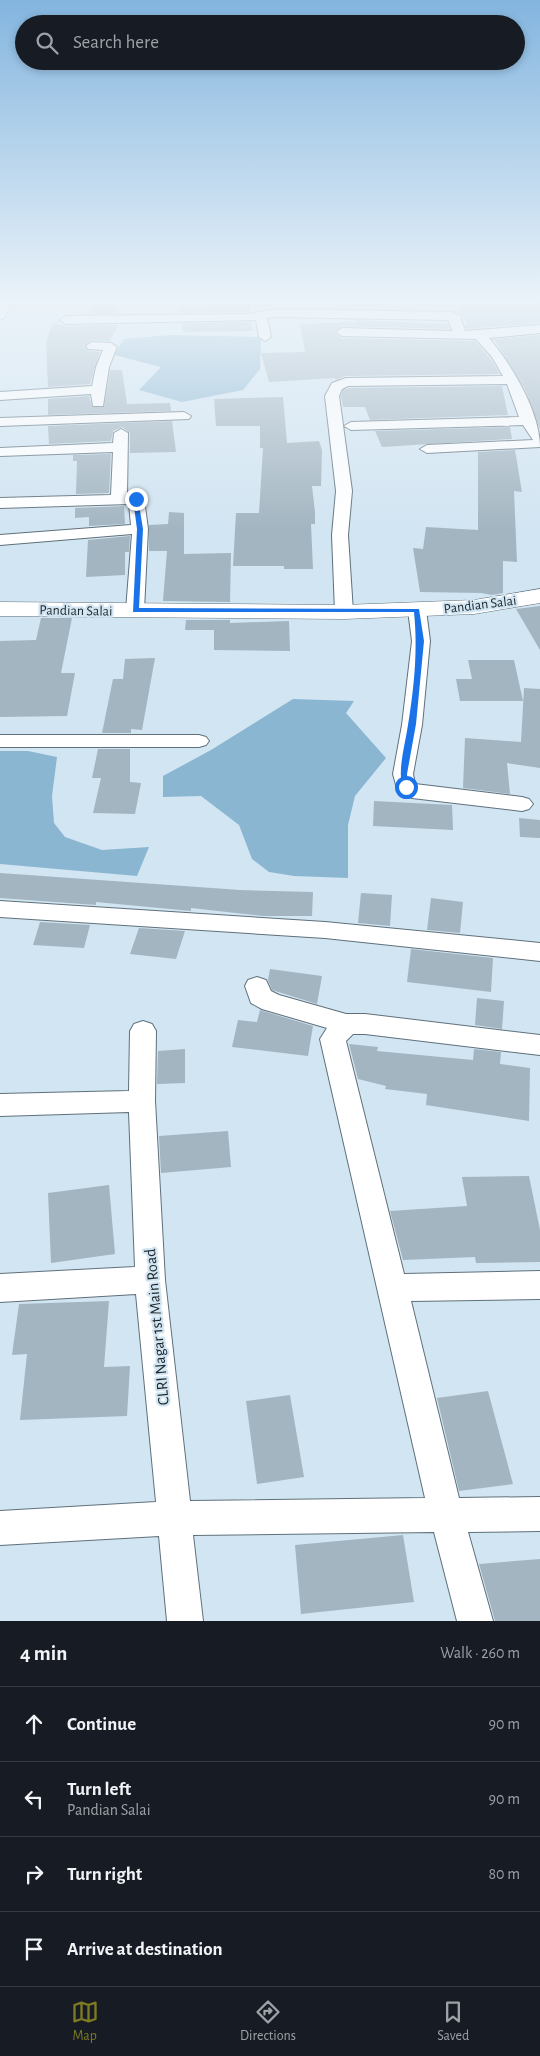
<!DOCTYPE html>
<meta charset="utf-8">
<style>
body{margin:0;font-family:"Alegreya Sans",sans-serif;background:#20242c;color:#f1f3f6}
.stop{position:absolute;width:15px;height:15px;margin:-11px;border:4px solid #1a73e8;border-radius:50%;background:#fff}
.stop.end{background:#1a73e8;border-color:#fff;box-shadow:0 1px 5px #0008}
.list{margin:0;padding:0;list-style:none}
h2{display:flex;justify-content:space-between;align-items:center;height:65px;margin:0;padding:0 20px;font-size:21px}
h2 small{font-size:16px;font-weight:400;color:#9ea1a6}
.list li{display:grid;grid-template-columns:32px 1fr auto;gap:15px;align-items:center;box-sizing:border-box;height:75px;padding:0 20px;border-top:1px solid #363941}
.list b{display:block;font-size:19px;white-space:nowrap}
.list p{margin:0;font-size:16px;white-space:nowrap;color:#9ea1a6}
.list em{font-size:16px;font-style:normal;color:#9ea1a6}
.icon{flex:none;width:28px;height:28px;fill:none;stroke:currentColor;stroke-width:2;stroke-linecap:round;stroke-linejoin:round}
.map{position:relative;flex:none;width:540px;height:1621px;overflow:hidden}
.search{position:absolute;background:#171b24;box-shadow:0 2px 8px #0003;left:15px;right:15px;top:15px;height:55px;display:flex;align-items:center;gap:12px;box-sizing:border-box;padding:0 18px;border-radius:28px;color:#9ea1a6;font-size:19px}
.sheet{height:365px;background:#171b24}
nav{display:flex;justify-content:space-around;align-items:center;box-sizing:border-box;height:70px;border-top:1px solid #363941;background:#171b24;font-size:14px;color:#9ea1a6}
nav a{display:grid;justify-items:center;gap:2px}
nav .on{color:#7f7b22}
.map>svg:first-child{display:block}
</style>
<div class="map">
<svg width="540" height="1621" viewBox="0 0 540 1621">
<rect width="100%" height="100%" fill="#d2e5f2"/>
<!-- water -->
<path fill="#8bb6d2" d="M171,335L261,337L260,369L243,390L182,402L139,390L161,367L114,355L124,339Z
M293,699L354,701L346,713L386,758L355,796L348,825V878L294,876L269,872L252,859L239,825L201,796L163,797V776L211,750Z
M0,751H28L57,757L52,796L54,823L65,837L102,850L149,847L137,876L0,864Z"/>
<!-- building -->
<path fill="#a3b5c1" d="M92,303H116L115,314H91Z
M456,303H540V323L466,329L465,324H468L457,308H461Z
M249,304L250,312H248L181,313V308Z
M356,320L448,324L450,329L342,326L334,333L342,338L475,341L490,358L500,374L346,376L336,380L335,378L269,382L261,353L305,352L300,324L356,322Z
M251,322L253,331L186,332L183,331L182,323Z
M53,323L66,326L118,325L110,341L92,340L84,346L88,351L100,352L90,384L48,387L46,342Z
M540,335V429L525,389L494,339Z
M110,370H122L127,404L170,403L171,411L48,415V399L89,396L92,407H104Z
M502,386L508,415L370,420L365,407H343L341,396L343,390L348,388Z
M283,397L287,443L319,441L322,450L321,486H312L315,512V524H311L313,569H284V566H233L236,513H259L263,448H260V426H216L214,399Z
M172,421L176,452L130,453V433L122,427L113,431L111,441L49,444L48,426Z
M510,427L512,439L382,447L375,431Z
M515,450L522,492L514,491L517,562L503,561V593L492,595L481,593L420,592L413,548L423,549L426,527L478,530V452Z
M111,454L109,493L76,494L77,461H73V455Z
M124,506L125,524L89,526V517L75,518V508Z
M169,512L184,513V554L231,553L230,602L163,601L167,551H149V525L168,524Z
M130,536L129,552H125V575L86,577L88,540Z
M540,606V650L516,609Z
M41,618H72L61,673H75L67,716L0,717V641L36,640Z
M186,620H230V623L289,621L290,651L214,650V630H185Z
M155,658L142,730L131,729V733H102L113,679H123L125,659Z
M468,660H514L523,701H460L456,679H472Z
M524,688L540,689V768L507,763L510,794L463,788L465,738L521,742Z
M98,749H130V782L141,783L135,814L93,813L101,778H92Z
M374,801L452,805L453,830L373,826Z
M519,818L540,820V838L520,837Z
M0,873L240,890L313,892L312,916H263L191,908V911L96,902V905L0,898Z
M361,893L392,895L390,926L358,923Z
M431,898L463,902L460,933L427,930Z
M40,922L90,925L84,948L33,945Z
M139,928L185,931L176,959L130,954Z
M411,949L493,958L491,992L407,982Z
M270,969L322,976L317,1004L272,990L268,980Z
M477,998L504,1001L502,1029L475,1025Z
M260,1010L313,1026L308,1056L232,1047L238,1020L257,1022Z
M349,1044L378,1047L377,1051L473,1060L474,1049L501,1052L500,1064L530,1068L529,1121L426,1105L427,1094L385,1089L386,1086L358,1079Z
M185,1049V1083L157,1084L158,1051Z
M228,1131L231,1167L161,1173L159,1136Z
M529,1176L540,1230V1262L476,1263L475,1257L403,1260L390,1211L467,1206L462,1177Z
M109,1185L115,1254L51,1263L48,1193Z
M109,1301L104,1367L130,1366L127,1416L20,1420L27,1354L12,1355L19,1304Z
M488,1391L513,1484L459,1491L437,1398Z
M290,1395L304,1477L257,1484L246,1401Z
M403,1535L414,1602L301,1614L295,1545Z
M540,1559V1621H495L479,1564Z"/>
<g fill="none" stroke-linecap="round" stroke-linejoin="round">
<defs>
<path id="street" d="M0,303H11L4,318L0,319Z
M276,309L451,312L460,316L465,331L540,325V333L489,338C512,365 540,412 540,447L427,453L420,449L427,445L533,440L523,425L351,430L344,426L351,422L519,417L507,384L348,386L342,389L339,396L352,491L348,535L353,612L350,616H338L335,612L332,535L336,491L325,396L332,383L346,378L503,376L492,357L476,339L342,336L336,332L342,328L453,331L448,320L276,317L267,318L271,337L265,341L259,337L256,320L66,324L60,320L66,316L248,314Z
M92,342L111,343L117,347L109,367L103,406H93L91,394L0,400V392L92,386L96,367L103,350L88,349L86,346Z
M184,412L191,416L189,419L0,426V418Z
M121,429L128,433L127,495L141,496L144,499L148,529L144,610L141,614H129L126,610L132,534L0,545V535L131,525L129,504L0,508V498L111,495L113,452L0,456V448L113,443L114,433Z
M417,605L423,606L426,610L430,641L422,725L413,774L415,784L522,797L529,799L533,804L529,809L522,811L412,798L398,792L393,774L402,725L412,641L408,610L411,606Z
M0,735H199L206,737L209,741L206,745L199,747H0Z
M0,901L325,922L540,943V961L325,938L0,917Z
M257,977L266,980L271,991L279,995L346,1014H365L540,1035V1055L365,1034H353L346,1041L404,1274L540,1271V1299L411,1301L459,1498L540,1497V1531L468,1532L493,1621H457L434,1532L193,1535L203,1621H167L159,1536L0,1545V1511L156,1502L136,1294L0,1302V1274L135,1267L129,1112L0,1116V1094L129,1091L130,1031L134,1024L143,1021L152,1024L156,1031L155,1101L165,1280L190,1501L425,1498L320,1039L327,1028L262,1009L251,1003L245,986L248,980Z"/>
<path id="secondary" d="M540,589V603L474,614L344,619L0,616V602L344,605L474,600Z"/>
</defs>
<!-- street casing -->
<use href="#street" stroke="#5f707b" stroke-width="2"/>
<!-- secondary casing -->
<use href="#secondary" stroke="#5f707b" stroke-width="1"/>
<!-- street -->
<use href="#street" fill="#fff" fill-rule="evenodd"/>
<!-- secondary -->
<use href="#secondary" fill="#fff" fill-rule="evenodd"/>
</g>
<!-- sky -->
<linearGradient id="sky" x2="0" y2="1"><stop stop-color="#83b5df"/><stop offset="0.57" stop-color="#ebf3f9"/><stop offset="1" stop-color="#ebf3f9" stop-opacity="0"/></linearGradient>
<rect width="540" height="530" fill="url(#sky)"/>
<!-- route -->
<path fill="#1a73e8" d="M136,497L138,499L143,529L139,608L419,609L424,641L416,724L407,774L408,788L402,787C398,766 405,746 408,725C414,688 418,650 414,612H133L137,529L133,499Z"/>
<g text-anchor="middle" stroke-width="4.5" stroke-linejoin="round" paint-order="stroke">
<!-- street labels -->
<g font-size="14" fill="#1e262a" stroke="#d2e5f2">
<text transform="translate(480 604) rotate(-7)" y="5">Pandian Salai</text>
<text transform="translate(76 610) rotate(1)" y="5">Pandian Salai</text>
</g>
<!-- near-street labels -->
<g font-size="16" fill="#1e262a" stroke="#d2e5f2">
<text transform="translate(156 1327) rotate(-95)" y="6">CLRI Nagar 1st Main Road</text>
</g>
</g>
</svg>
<div class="stop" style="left:406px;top:787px"></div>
<div class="stop end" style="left:136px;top:499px"></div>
<div class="search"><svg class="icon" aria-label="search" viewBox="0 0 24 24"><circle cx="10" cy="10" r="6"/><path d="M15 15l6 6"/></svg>Search here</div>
</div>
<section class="sheet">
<h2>4 min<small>Walk · 260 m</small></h2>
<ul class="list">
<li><svg class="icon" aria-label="ahead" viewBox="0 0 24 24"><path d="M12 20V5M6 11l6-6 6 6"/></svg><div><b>Continue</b></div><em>90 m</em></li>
<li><svg class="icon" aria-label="left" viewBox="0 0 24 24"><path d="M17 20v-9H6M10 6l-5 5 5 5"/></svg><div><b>Turn left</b><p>Pandian Salai</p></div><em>90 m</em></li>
<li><svg class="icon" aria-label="right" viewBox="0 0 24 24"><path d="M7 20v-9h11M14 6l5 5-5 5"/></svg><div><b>Turn right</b></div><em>80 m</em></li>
<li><svg class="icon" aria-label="arrive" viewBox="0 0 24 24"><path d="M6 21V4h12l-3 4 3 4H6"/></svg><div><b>Arrive at destination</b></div></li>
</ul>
</section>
<nav>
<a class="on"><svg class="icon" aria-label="map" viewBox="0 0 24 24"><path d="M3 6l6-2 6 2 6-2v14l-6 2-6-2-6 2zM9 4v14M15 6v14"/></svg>Map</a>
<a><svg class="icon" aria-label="directions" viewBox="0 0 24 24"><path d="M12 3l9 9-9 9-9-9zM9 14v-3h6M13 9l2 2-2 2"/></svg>Directions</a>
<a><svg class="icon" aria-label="saved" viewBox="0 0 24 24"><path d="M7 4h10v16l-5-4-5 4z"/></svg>Saved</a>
</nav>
